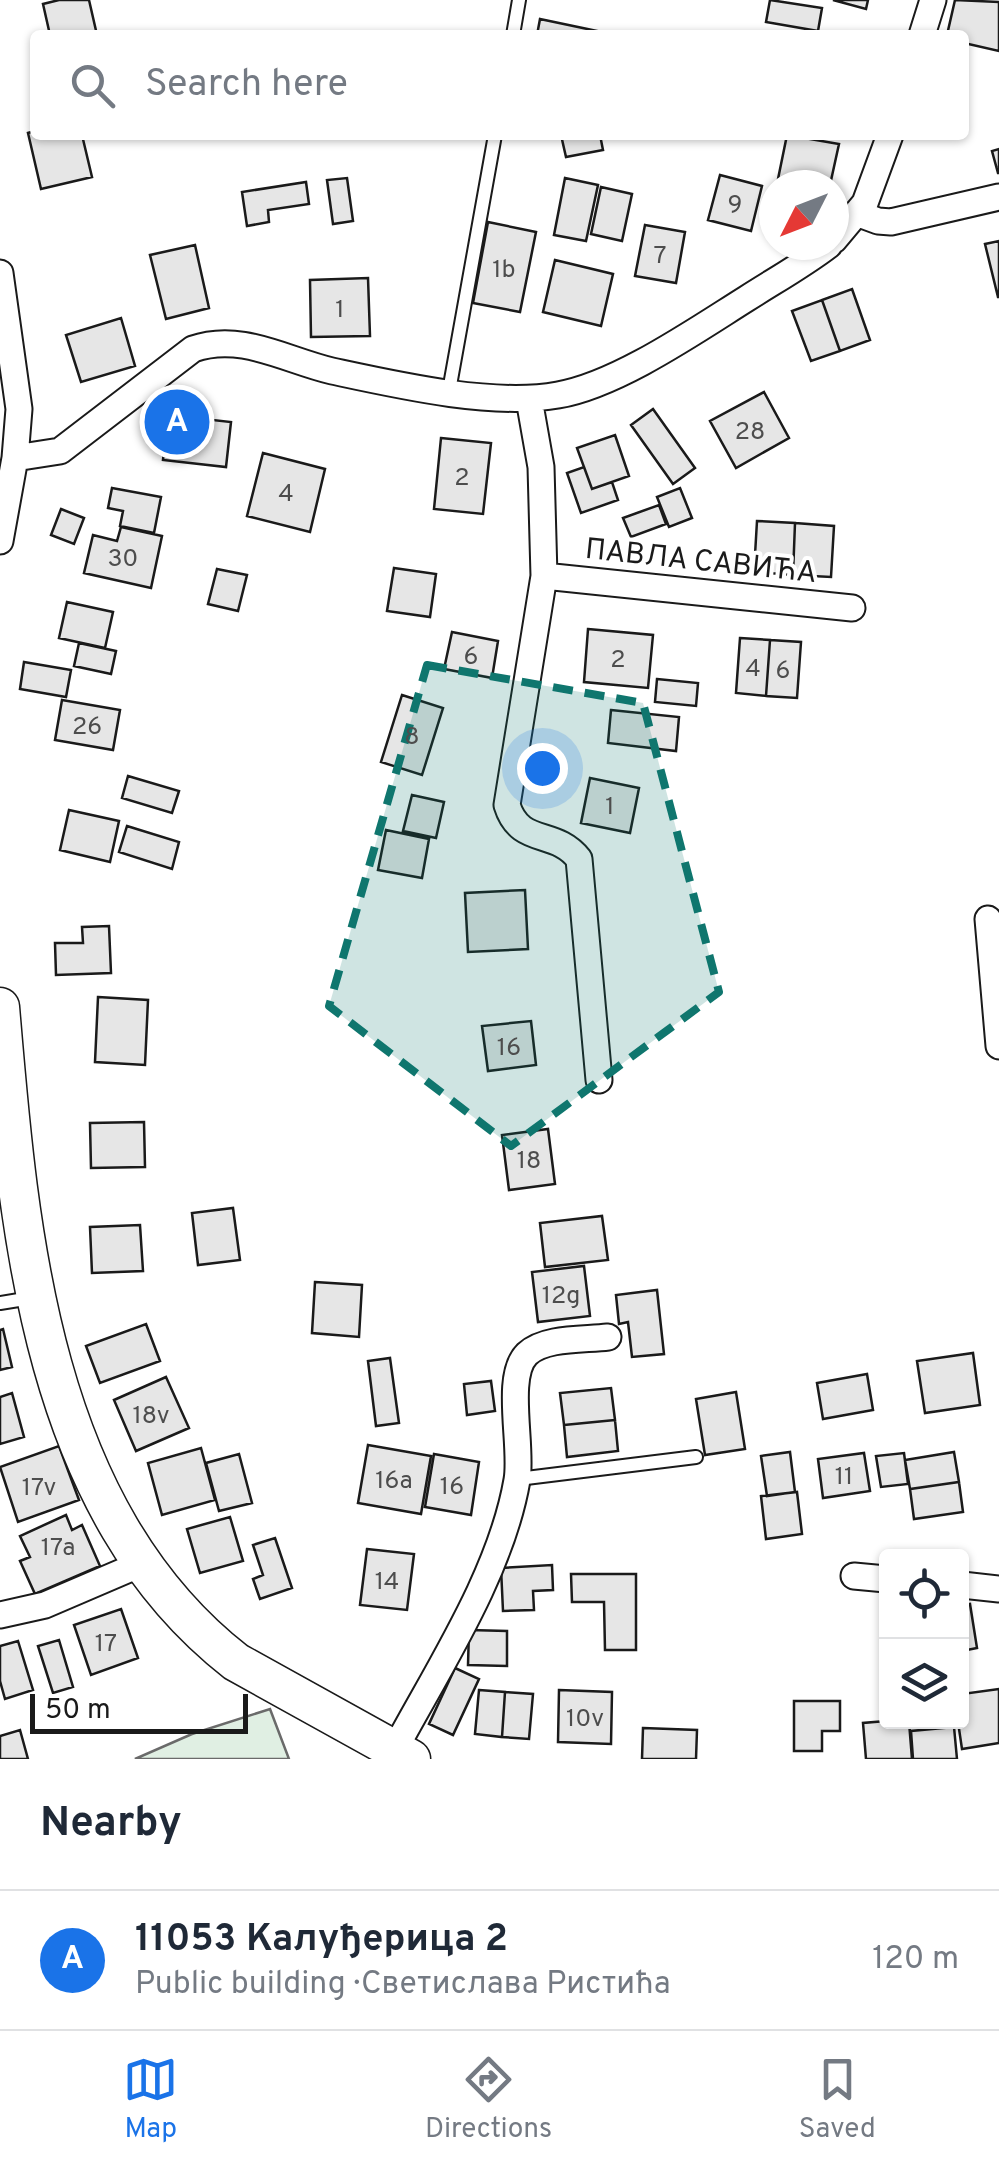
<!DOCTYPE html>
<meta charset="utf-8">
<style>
body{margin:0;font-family:Overpass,sans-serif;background:#f2f2f3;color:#1f2937}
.controls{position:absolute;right:30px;bottom:30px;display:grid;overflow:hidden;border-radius:10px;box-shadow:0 2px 8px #0004}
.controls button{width:90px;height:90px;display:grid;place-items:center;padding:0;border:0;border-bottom:2px solid #e0e1e3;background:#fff;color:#1f2937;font:50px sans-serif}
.compass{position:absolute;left:759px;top:170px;width:90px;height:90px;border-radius:50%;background:#fff;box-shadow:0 2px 8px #0004;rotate:228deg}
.scale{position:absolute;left:30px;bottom:25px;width:218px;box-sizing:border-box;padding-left:10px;border:5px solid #1a1a1a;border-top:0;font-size:28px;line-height:35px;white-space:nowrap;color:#1a1a1a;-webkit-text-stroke:8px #fff;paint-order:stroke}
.you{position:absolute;left:542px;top:768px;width:35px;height:35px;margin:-25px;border:8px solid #fff;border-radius:50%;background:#1a73e8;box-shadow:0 0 0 15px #1a73e833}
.badge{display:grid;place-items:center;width:65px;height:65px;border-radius:50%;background:#1a73e8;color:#fff;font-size:32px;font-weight:700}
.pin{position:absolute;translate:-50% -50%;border:5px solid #fff;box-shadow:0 2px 10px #0006}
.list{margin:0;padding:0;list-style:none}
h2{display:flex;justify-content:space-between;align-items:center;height:130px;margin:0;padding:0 40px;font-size:42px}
h2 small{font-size:32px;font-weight:400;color:#747a83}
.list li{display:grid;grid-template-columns:65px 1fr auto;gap:30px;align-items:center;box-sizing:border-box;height:140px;padding:0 40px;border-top:2px solid #e0e1e3}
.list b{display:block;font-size:38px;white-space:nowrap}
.list p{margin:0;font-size:32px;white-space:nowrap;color:#747a83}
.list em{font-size:32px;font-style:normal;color:#747a83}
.icon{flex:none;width:55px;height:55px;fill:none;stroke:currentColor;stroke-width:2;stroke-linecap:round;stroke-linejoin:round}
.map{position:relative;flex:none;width:999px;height:1759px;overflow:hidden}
.search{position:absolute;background:#fff;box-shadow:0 2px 8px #0004;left:30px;right:30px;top:30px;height:110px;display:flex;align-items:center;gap:25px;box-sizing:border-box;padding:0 35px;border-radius:10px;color:#747a83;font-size:38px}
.sheet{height:270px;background:#fff}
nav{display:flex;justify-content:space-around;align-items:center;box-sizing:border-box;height:140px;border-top:2px solid #e0e1e3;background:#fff;font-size:28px;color:#747a83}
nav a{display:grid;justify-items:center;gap:5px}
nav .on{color:#1a73e8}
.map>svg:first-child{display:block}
</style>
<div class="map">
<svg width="999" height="1759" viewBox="0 0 999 1759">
<rect width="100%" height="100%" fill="#fff"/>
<!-- green -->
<path fill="#e0efe3" stroke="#6a6a6a" stroke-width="2.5" d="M270,1709L289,1759H135L192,1734Z"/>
<!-- building -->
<path fill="#e6e6e6" stroke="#1a1a1a" stroke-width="2.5" d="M59,0H89L97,35H50L43,4Z
M770,0L822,8L818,31L766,22Z
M833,0H868L866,9Z
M955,0L999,2V51L964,43V35H947Z
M540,19L616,35H537Z
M35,131V135H82L92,177L41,189L28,133Z
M561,135H600L603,150L566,157Z
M787,135L839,144L830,185H807L778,179Z
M999,149V173H998L992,151Z
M720,175L762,186L751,231L708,220Z
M347,178L353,221L333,224L327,180Z
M565,178L598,185L586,241L554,235Z
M306,182L309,204L268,210L269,222L247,226L242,192Z
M601,187L632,194L622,241L591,234Z
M488,222L536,232L520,312L473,303Z
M645,225L685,232L676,283L635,276Z
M999,241V297H998L985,244Z
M195,245L209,308L166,319L150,255Z
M555,260L613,274L601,326L543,312Z
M368,278L370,336L311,337L310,280Z
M852,289L870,340L840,351L822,300Z
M822,300L840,351L811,361L792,311Z
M121,318L135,366L81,382L66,335Z
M764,392L789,438L736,468L710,421Z
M653,409L695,468L673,484L631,425Z
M168,415L231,422L226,467L163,460Z
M615,435L629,476L592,489L577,448Z
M441,438L491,443L483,514L434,509Z
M263,453L325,469L310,532L247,516Z
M584,467L592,489L612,482L618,500L581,513L567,473Z
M112,488L161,497L154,533L120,526L123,511L108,508Z
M680,488L692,518L669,527L657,497Z
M659,505L666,524L631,537L623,518Z
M61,509L84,518L74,544L51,535Z
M757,521L795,523L793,575L754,572Z
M795,523L834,526L831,577L793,575Z
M121,527L162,536L151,588L84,573L93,535L117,541Z
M394,568L436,574L430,617L387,611Z
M217,569L247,575L238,611L208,604Z
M67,602L113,612L105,648L59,638Z
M588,629L653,635L648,688L584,682Z
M452,632L498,641L492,678L444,669Z
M740,638L770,640L766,696L736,693Z
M770,640L801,642L797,698L766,696Z
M79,643L116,651L111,674L74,666Z
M24,662L71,670L66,697L20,689Z
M657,679L698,683L696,706L655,702Z
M402,695L443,708L422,775L381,762Z
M62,700L120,710L113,750L55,740Z
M611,710L679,717L676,751L608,743Z
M128,776L179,791L172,813L122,798Z
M590,778L639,788L630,833L581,823Z
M412,795L444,802L436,838L403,831Z
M69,810L119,821L110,862L60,850Z
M127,826L179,842L172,869L119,852Z
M386,830L429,839L422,878L378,870Z
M525,890L528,949L468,952L465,893Z
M109,926L111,973L56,975L55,943H83L82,927Z
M98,997L148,1000L145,1065L95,1062Z
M531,1021L536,1065L488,1071L482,1026Z
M144,1122L145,1167L91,1168L90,1123Z
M548,1129L555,1184L509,1190L502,1135Z
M233,1208L240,1260L198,1265L192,1213Z
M602,1216L608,1260L545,1267L540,1223Z
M140,1225L143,1271L92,1273L90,1227Z
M584,1266L590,1316L538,1322L532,1272Z
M315,1282L362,1285L359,1337L312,1333Z
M657,1290L664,1354L632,1357L628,1322L619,1324L616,1295Z
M146,1324L160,1361L100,1383L86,1346Z
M3,1329L12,1367L0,1370V1330Z
M973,1353L980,1405L925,1413L917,1361Z
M390,1358L399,1423L376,1426L368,1361Z
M867,1374L873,1410L823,1419L817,1383Z
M166,1377L189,1428L136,1451L114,1400Z
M491,1381L495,1411L467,1415L464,1384Z
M611,1388L615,1420L564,1425L560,1393Z
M736,1392L745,1449L705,1455L696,1399Z
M12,1393L24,1437L0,1444V1397Z
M615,1420L618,1451L567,1457L564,1425Z
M368,1445L431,1456L421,1514L358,1503Z
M59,1446L79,1500L18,1522L0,1467Z
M201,1448L215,1500L162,1515L148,1463Z
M790,1452L795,1492L767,1496L761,1456Z
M954,1452L959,1482L910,1489L905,1460Z
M864,1453L870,1491L823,1498L818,1459Z
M904,1453L908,1484L881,1487L876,1456Z
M239,1454L252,1503L219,1511L206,1463Z
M434,1454L479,1462L471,1515L425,1507Z
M959,1482L963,1512L914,1519L910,1489Z
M797,1492L802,1534L766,1539L761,1496Z
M66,1515L72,1530L82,1525L100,1566L35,1594L20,1561L30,1557L20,1536Z
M230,1517L243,1561L200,1573L187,1529Z
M275,1538L292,1588L260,1599L253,1579L263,1575L253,1545Z
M367,1549L414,1554L407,1610L360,1605Z
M552,1565L553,1590L533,1591L534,1610L503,1611L501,1568Z
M571,1574H636V1650H605L604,1602H572Z
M970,1604L977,1648L962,1651V1605Z
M121,1609L138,1658L91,1675L74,1625Z
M469,1630L507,1631V1666L468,1665Z
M59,1640L73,1687L53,1693L38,1646Z
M18,1641L33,1690L5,1699L0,1681V1646Z
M455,1668L479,1679L453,1735L429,1724Z
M999,1689V1743L962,1749L958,1722H962V1694Z
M479,1690L505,1692L502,1737L475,1734Z
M559,1690L612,1692L611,1744L558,1742Z
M505,1692L533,1694L529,1739L502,1737Z
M794,1701H840V1731H822V1751H794Z
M886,1721L909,1722L912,1759H866L863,1723Z
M954,1727L957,1759H913L911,1731Z
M643,1728L697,1730L696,1759H642Z
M20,1730L28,1759H0V1736Z"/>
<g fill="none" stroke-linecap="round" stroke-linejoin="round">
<defs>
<path id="lane" d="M513,35L519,0
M449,391L495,135
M0,1303L31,1298
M518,1479L696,1457"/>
<path id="street" d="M922,35L933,0
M859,214L878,221L891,222L999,197
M834,240L865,203L890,135
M0,273L19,409L15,458L0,541
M529,399L541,467L544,576L507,805C520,847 555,828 579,859L599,1080
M15,458L60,451L193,349C241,332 285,360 332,371C397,385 493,407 558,395C617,385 695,331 746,299C774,281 803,265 829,245
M544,576L852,608
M988,919L999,1046
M854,1576L886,1579
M962,1585L999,1589
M0,1615L45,1605L143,1563
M395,1749C439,1667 501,1573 517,1480C523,1447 504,1376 527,1354C545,1337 584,1340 608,1337"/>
<path id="secondary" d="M0,1007C19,1235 41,1510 236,1662L411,1759"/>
</defs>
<!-- lane casing -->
<use href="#lane" stroke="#1a1a1a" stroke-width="16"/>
<!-- street casing -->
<use href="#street" stroke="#1a1a1a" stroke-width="29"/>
<!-- secondary casing -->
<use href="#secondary" stroke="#1a1a1a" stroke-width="41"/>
<!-- lane -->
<use href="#lane" stroke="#fff" stroke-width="12"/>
<!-- street -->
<use href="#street" stroke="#fff" stroke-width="25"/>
<!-- secondary -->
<use href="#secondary" stroke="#fff" stroke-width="38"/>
</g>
<!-- marked area -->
<path fill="#0f766e" fill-opacity="0.2" stroke="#0f766e" stroke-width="8" stroke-dasharray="20 12" stroke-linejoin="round" d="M427,665L643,703L719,992L511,1146L329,1006Z"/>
<g text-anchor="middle" stroke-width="8" stroke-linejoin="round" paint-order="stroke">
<!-- number labels -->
<g font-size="25" fill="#4d4d4d">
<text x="735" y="212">9</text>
<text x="660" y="263">7</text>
<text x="504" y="277">1b</text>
<text x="340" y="317">1</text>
<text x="750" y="439">28</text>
<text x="462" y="485">2</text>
<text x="286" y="501">4</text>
<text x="123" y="566">30</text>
<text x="471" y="664">6</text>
<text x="618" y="667">2</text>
<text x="753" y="676">4</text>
<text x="783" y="678">6</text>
<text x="87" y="734">26</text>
<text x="412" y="744">8</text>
<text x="610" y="814">1</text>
<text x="509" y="1055">16</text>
<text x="529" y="1168">18</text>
<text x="561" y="1303">12g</text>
<text x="151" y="1423">18v</text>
<text x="844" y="1484">11</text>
<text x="394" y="1488">16a</text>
<text x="452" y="1494">16</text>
<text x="39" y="1495">17v</text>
<text x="58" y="1555">17a</text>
<text x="387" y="1589">14</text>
<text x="106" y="1651">17</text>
<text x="585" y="1726">10v</text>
</g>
<!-- street labels -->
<g font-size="30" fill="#1a1a1a" stroke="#fff">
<text transform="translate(701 560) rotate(6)" y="10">ПАВЛА САВИЋА</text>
</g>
</g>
</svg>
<div class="controls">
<button><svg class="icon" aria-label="locate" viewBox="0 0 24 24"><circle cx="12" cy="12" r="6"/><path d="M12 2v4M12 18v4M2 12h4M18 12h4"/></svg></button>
<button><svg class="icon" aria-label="layers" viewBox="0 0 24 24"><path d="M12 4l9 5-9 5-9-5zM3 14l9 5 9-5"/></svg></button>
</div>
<svg class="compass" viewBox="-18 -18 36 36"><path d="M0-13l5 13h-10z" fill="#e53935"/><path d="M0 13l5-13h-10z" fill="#747a83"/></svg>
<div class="scale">50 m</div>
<div class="you"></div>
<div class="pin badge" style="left:177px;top:422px">A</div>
<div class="search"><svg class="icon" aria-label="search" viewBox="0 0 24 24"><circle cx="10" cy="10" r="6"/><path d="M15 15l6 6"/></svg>Search here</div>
</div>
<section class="sheet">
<h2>Nearby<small></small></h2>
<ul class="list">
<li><span class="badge">A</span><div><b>11053 Калуђерица 2</b><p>Public building · Светислава Ристића</p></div><em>120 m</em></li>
</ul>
</section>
<nav>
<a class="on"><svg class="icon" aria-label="map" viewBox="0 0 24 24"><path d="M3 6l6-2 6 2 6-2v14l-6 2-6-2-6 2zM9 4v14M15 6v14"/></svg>Map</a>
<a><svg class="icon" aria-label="directions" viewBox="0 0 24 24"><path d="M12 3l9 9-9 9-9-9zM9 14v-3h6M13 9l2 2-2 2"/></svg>Directions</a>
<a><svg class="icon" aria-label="saved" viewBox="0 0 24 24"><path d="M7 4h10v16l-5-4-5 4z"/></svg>Saved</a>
</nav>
